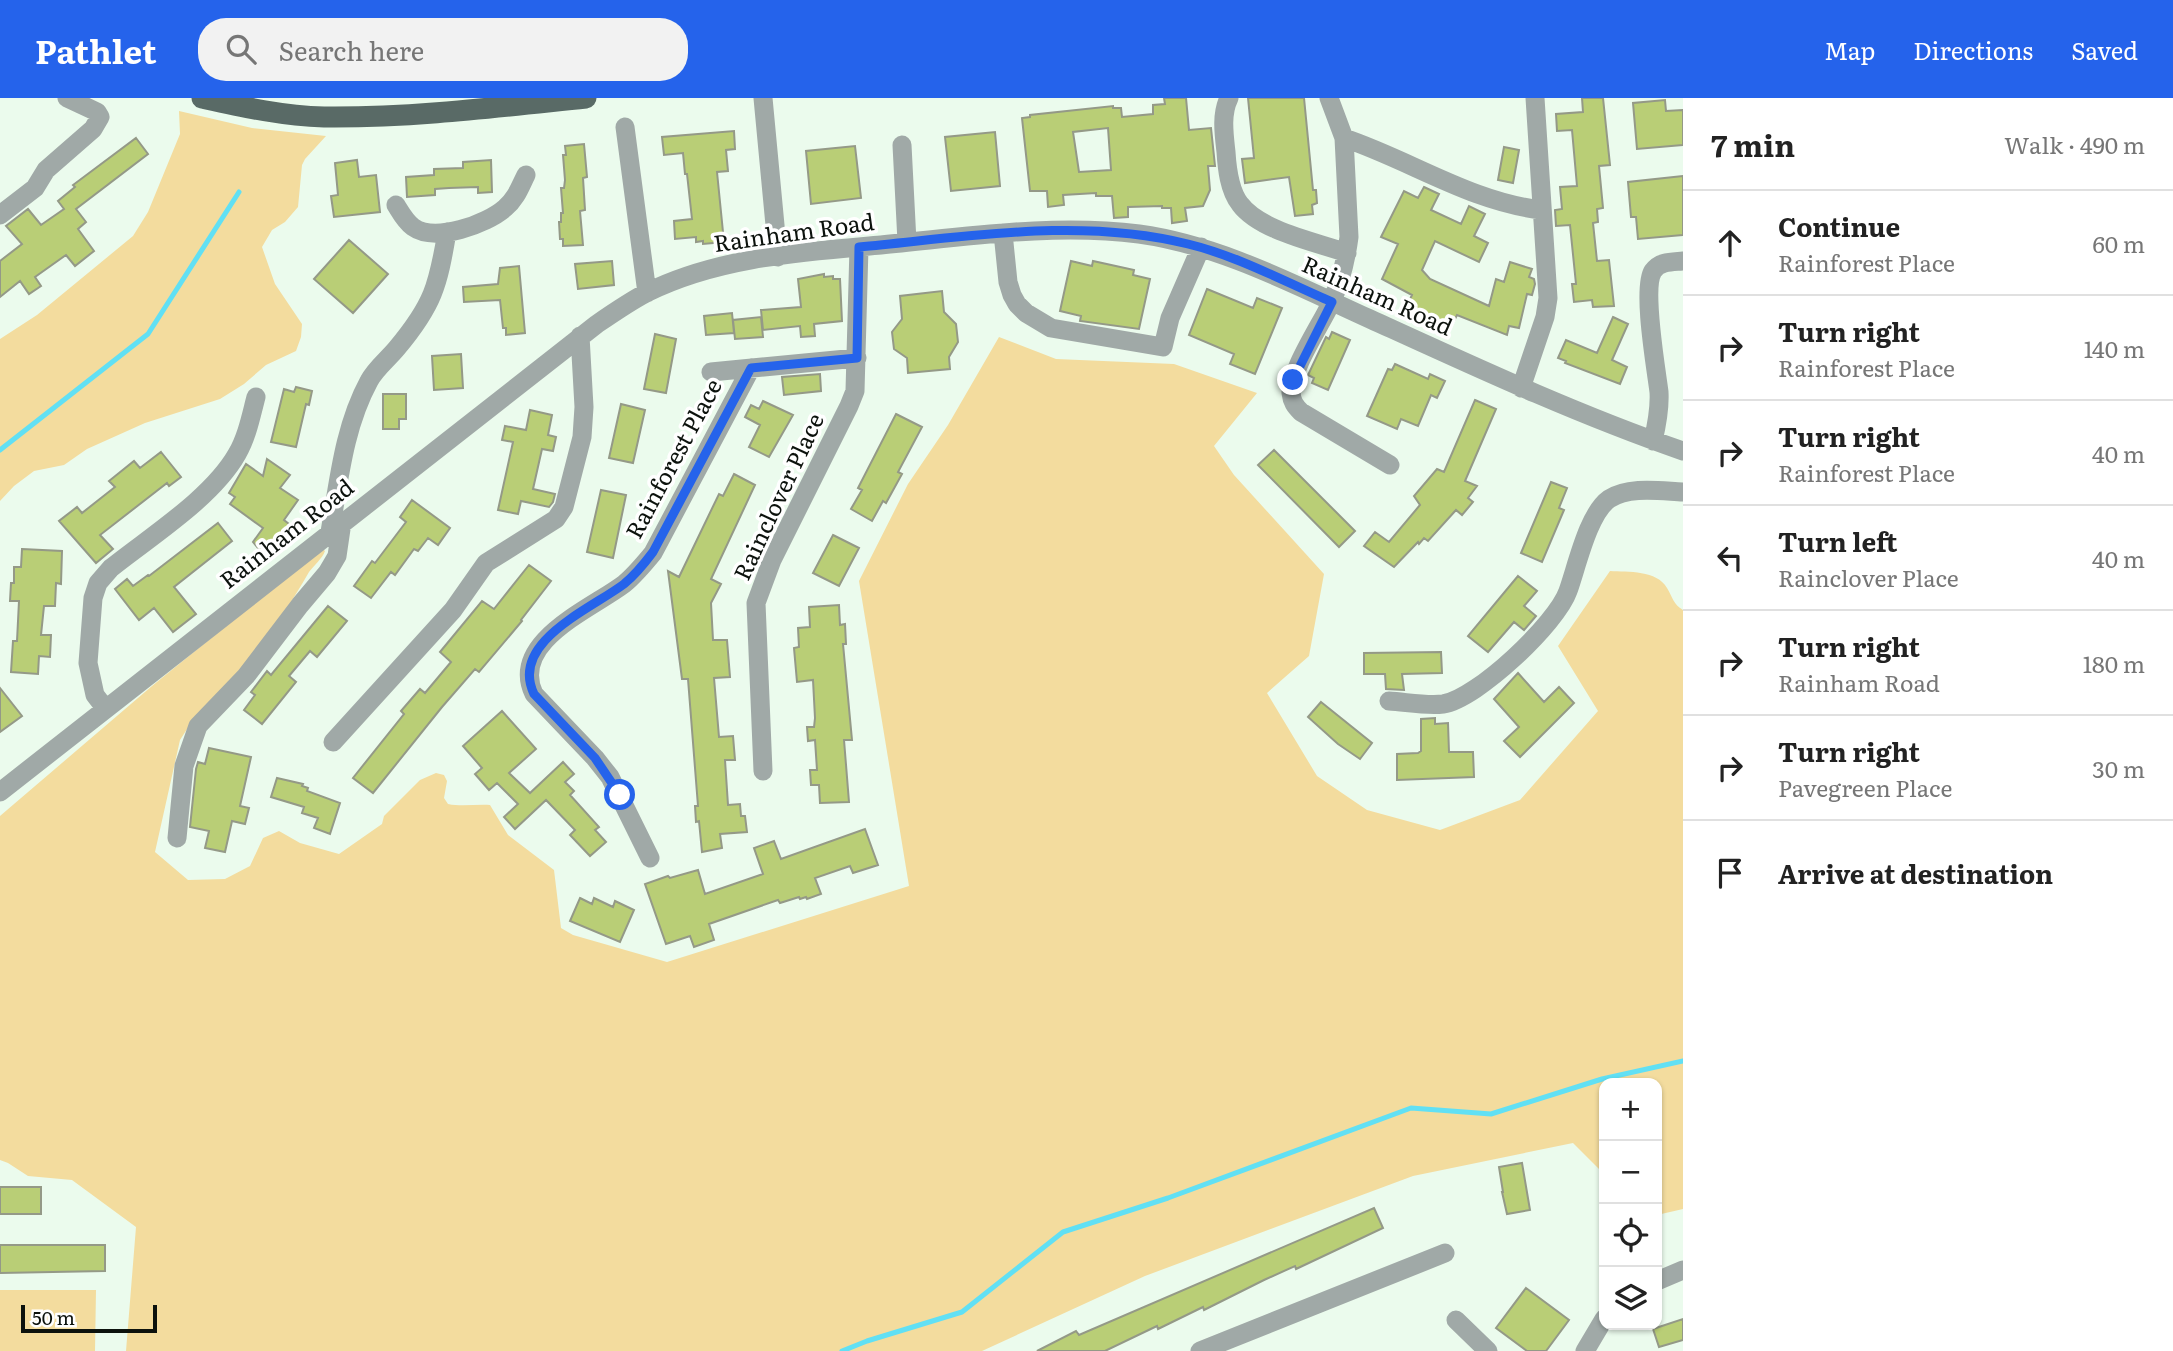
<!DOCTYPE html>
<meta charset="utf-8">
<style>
body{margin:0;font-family:Literata,serif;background:#f2f2f2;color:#222}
.controls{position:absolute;right:21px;bottom:21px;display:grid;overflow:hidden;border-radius:14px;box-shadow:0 2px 5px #0004}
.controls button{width:63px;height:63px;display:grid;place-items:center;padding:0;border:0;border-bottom:2px solid #e0e0e0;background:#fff;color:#222;font:35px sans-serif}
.scale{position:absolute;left:21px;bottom:18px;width:136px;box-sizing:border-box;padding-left:7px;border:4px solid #0c120d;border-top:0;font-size:19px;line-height:24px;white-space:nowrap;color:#0c120d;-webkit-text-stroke:5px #fff;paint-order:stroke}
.stop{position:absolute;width:21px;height:21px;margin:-16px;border:5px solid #2563eb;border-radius:50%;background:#fff}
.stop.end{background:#2563eb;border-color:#fff;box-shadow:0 2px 7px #0008}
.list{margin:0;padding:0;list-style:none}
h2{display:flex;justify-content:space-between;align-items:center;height:91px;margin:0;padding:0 28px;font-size:30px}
h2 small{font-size:23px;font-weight:400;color:#767676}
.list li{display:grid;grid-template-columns:46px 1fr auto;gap:21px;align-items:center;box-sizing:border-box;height:105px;padding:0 28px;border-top:2px solid #e0e0e0}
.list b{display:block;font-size:26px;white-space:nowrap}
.list p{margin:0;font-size:23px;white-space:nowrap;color:#767676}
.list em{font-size:23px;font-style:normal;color:#767676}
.icon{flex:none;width:38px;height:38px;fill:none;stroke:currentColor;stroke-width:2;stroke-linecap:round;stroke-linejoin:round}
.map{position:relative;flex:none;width:1683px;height:1253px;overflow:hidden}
header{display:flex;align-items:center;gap:42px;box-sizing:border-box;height:98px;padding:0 35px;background:#2563eb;color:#fff}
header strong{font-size:33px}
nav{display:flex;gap:38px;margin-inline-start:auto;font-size:24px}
.search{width:490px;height:63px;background:#f2f2f2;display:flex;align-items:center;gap:18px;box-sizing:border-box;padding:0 24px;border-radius:28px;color:#767676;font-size:26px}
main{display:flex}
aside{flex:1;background:#fff}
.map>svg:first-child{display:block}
</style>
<header>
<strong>Pathlet</strong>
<div class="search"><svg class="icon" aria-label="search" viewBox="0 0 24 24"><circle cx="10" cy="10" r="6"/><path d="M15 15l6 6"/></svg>Search here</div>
<nav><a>Map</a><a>Directions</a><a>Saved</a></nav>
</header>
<main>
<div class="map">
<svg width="1683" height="1253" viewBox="0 0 1683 1253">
<rect width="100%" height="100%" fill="#ebfbed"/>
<!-- green -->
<path fill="#f3dc9e" d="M179,13L252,30L326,38L305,61L302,67L298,109L285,124L272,132L262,149L275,186L302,226L301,239L296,253L266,267L244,286L220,301L145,325L87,351L64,367L34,373L14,388L0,403V241L37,217L133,138L148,114L180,36Z
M999,239L1056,261L1174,266L1257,295L1214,348L1234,377L1324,476L1309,558L1267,595L1317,678L1367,712L1440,732L1520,702L1598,613L1558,548L1610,473C1628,474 1657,472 1667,490C1673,500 1673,506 1683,512V1111L1657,1117V985H1604V1076L1573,1045L1413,1078L1145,1178L982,1253H126L136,1129L72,1082L28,1078L8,1065L0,1062V718L152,588L322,450L325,453C322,461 314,467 309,474C291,505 271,537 248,564C225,590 198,612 180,642L155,754L188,782L225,781L250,768L263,740L279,733L300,745L339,756L382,726L384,718L420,682L436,675L444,677L447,683L444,700L448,706C462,709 476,706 490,707L508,737L554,772L561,830L573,837L667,864L909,788L859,483L908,386L948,327Z
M0,1192H96L95,1253H0Z"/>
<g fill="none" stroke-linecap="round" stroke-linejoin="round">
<!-- stream -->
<path stroke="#61e0f4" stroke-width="5" d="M0,352L148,236L239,94
M842,1253L867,1243L962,1214L1063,1134L1168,1100L1411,1010L1491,1016L1602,981L1683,963"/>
</g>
<!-- building -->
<path fill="#b9ce76" stroke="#949987" stroke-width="2" fill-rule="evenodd" d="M1164,0H1186L1189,32L1211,30L1215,68H1208L1210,92L1203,108L1185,110L1187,123L1172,125L1171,110H1162V108L1128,109V119L1114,120L1112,98H1096V95L1063,97L1064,107L1048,109L1047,93H1030L1022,20L1030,19V17L1113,8V10H1121L1122,19L1153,16V7L1165,6ZM1108,30L1111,72L1079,74L1073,34Z
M1248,0H1304L1313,92H1316L1317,105L1312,107L1313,116L1295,118L1289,79L1245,85L1242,61L1254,60Z
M1582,0H1603L1610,67L1599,68L1603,110L1597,111L1598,124L1593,125L1597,163L1609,162L1614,208L1593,209L1592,202L1574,204L1572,186H1576L1570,127L1556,128L1555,112L1562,111L1560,89L1577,88L1572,32L1557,33L1556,16L1583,14Z
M1665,2L1666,13L1683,12V47L1637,51L1633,5Z
M734,33L735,51L726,52L728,73L717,74L724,144L703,146V143L696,144V139L675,141L674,123L692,121L687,76H685L683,55L664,57L662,39Z
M995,34L1000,88L951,93L945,39Z
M136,40L148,56L76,111L86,124L78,131L94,153L75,168L66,157L35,179L41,188L29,196L20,183L0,199V163L22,146L6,128L28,111L41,127L64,111L58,103L75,89L73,87Z
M584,46L587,79L583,80L585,112L580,113L583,147L563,148V141H560L559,124H561V115H563L561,90H564L565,82L563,57H566L565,48Z
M855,48L861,100L811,106L806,53Z
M1504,49L1519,52L1513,85L1498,82Z
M357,62L359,79L376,77L380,114L334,119L331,98L338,97L335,65Z
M491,62L492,94L478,95V89L449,90L435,91V97L407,99L406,79L434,77V71L463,70V64Z
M1683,78V137L1638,141L1636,119H1631L1628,84Z
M1424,89L1439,96L1431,112L1461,126L1469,108L1485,116L1474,138L1488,145L1479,164L1435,143L1422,172L1430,181L1489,208L1496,181L1504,184L1510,164L1532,171L1529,179L1534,181L1535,186L1532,197L1527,196L1519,230L1509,228L1507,237L1457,217L1451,229L1405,212L1412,197L1382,181L1398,146L1381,139L1404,93L1418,100Z
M349,142L388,176L353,215L314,181Z
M612,163L614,187L578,191L575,166Z
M1071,163L1092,168L1093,163L1134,172L1133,177L1150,181L1139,231L1080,223L1081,218L1060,213Z
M519,168L525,235L506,237V230H503L500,202L464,204L463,189L498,186L500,170Z
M824,176V179L833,178V181H840L842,223L814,226L815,238L801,239L800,228L763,232L761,212L801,209L798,181Z
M1207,191L1253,210L1257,200L1282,210L1255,276L1230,266L1234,256L1189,237Z
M942,193L944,214L956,226L958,244L949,259L950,271L908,275L907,260L894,251L892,234L902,221L900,198Z
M732,215L734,235L706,237L704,218Z
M761,219L763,239L735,241L733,222Z
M1613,219L1628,226L1612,262L1627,269L1620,286L1565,265L1566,263L1558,260L1566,242L1597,255Z
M1332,234L1350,242L1328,292L1312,285L1314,280L1308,277L1326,239L1329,241Z
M655,236L676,241L666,295L644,291Z
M461,256L463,290L434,292L432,258Z
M1395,266L1428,281L1430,276L1445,283L1437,300L1431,297L1418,328L1401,321L1397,331L1367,318L1388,271L1392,272Z
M820,276L821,293L784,297L782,279Z
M296,289L312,293L309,307L306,306L296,349L271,344L284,291L294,294Z
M383,296H406V321H399V331H383Z
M1475,302L1496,311L1465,383L1477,388L1468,400L1473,404L1462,417L1456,412L1428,443L1424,440L1419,446L1418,444L1394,469L1364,448L1375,434L1389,444L1420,407L1414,398L1437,371L1444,374Z
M763,303L793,317L769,359L749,349L760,327L745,319L751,307L759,311Z
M621,306L645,312L633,365L609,360Z
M530,312L552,317L548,337L556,339L553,353L542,351L533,391L555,396L553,404L549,409L521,403L518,416L498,412L513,344L502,342L505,328L526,332Z
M896,316L922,329L898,374L902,376L886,405L883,403L872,423L851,411L862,392L858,390Z
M1274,352L1355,433L1339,449L1258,367Z
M161,354L181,379L169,388L167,385L100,437L113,451L96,465L59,423L77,409L82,415L115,389L109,383L134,363L140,370Z
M267,361L290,377L280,390L298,402L284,422L299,434L266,460L253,444L263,430L230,406L235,399L229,395L246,366L263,378Z
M734,376L755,387L711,481L721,486L711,505L713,542H727L730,579L714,580L719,639L733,638L735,662H725L728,707L740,706L741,718H745L747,734L720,736L722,750L702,754L699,723L696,724L695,708H698L688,581H682L668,473L679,479L719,396L723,398Z
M1551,384L1567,390L1559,410L1564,412L1542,464L1521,455Z
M601,392L626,397L613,460L587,454Z
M412,402L450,430L438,447L428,440L418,453L414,451L395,477L391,474L371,500L354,488L372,463L375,465L406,424L400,419Z
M218,425L232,443L174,489L196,516L173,534L154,510L139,522L115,491L127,481L133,488L148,477L149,478Z
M833,437L859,450L839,488L813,475Z
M22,451L62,453L61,486L56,485L55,508H44L41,537H51L50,559L39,558L38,576L11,574L13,543H17L19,503H10L11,485H14V469H21Z
M529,467L551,483L521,522L522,523L479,574L475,571L442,609L373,695L353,680L404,616L401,613L420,591L425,595L451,564L440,554L482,503L494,511Z
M1518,478L1537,493L1524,508L1536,518L1524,532L1514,524L1488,554L1468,538Z
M839,507L840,527L845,526L846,546H843L852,642H844L849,704L820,705L819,687H811L810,672H817L815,642L808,643L807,629H814L815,620L813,582L797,584L794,550L799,549L798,530L810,529L809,509Z
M328,508L347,523L317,559L310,553L289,578L296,584L262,626L244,612L255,597L251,594L267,573L271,577Z
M1441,554L1442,575L1402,576L1404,592L1386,591L1385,576H1364V555Z
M1518,575L1544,604L1559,589L1574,605L1520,659L1504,643L1519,629L1494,601Z
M0,590L22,618L0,634Z
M1321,604L1372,645L1360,661L1338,646L1308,619Z
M502,613L536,651L509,675L530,695L563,664L574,676L565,684L574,693L570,697L599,729L595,732L606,744L590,758L570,737L575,732L546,702L515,731L504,719L518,706L497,685L489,692L475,676L482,670L463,648Z
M1435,620V626L1448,625L1449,654H1473L1474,679L1397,682V656L1418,655L1421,653V621Z
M209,650L251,659L240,708L249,710L245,726L232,723L225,754L205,750L209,733L190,729L196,671L198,664L205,666Z
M277,680L303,686L302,688L308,690L307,693L340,705L330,736L314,730L318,720L302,715L304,709L271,699Z
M865,731L878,767L853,775L850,768L815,780L821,796L807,801L806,799L800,801L799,799L780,805L778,802L709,826L714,842L694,849L690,838L666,846L645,786L668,778L670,780L698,772L705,796L763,776L754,750L774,743L781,761Z
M580,800L592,806L594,800L613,809L615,803L634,812L620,844L570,823Z
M1522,1065L1530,1112L1507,1116L1502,1094H1503L1499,1069Z
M0,1089H41V1116H0Z
M1374,1110L1383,1130L1296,1171L1295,1168L1264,1182L1204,1212L1203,1209L1158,1231L1157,1228L1105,1253H1037L1076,1233L1079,1237Z
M0,1147H105V1173L0,1175Z
M1526,1190L1569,1222L1546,1253H1527L1496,1230Z
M1683,1221V1242L1659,1249L1653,1231Z"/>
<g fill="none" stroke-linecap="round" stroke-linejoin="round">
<!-- minor -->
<path stroke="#a0a9a7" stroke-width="19" d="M763,0L778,159
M1229,0C1221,16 1224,36 1226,54C1227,70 1229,92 1240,106C1260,133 1316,144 1347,155
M1329,0L1344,40L1349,139C1346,162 1340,186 1330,207C1320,228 1290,273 1291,295C1292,304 1295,308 1301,314L1390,367
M625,29L647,195
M1344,40C1410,62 1471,104 1542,112
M902,47L907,144
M396,107C401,115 405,123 413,129C435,145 487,126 505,110C516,101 520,89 526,77
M0,117L35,90L46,72L93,31L100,19L97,14L67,0
M1003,135L1008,184L1012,197L1017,206L1026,215L1051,230L1163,249L1170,220L1201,149
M711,274L857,260
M1521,290L1545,219L1548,200L1535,0
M1653,343C1657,326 1660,311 1659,294C1656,270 1642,190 1653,173C1660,163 1672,164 1683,163
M330,434C339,382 344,329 369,283C375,271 388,261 397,250C433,207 438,188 447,134
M1389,603C1406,604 1426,608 1443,606C1477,601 1557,525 1568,493C1577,468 1588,416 1609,401C1629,388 1660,393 1683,394
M105,610L95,597L88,565L93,500L98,485L111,470C151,438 212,400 237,356C247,339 251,318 256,299
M333,644L453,512L486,465L556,421L564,409L582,339L584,309L580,238
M763,673L756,505L772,462L849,308L855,293L859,149
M0,694L597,226C613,215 629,204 646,195C718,159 802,154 881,147C966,139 1053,125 1139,136C1220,147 1297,188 1370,221C1473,268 1576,316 1683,353
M177,740L184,668L198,628L246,578L300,507L327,475L337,458L342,424
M650,760L610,679L595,660L534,596C509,544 591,511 624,486C635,477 644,466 653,455L751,270
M1657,1183L1683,1172
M1456,1222L1488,1253
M1200,1253L1445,1155
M1585,1253L1604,1221"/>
<!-- major -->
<path stroke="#596a66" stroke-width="21" d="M202,0C243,9 283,18 324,19C411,20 499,9 586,0"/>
</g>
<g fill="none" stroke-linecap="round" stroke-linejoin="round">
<!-- route -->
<path stroke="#2563eb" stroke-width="9" d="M620,697L595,660L534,596C509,544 591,511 624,486C635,477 644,466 653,454L751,270L857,260L859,149C968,139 1080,119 1188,146C1238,158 1285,184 1332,204L1293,282"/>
</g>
<g text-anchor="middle" stroke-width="7" stroke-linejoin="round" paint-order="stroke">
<!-- street labels -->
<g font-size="23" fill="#0c120d" stroke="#fff">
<text transform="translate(794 135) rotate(-8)" y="8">Rainham Road</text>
<text transform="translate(1377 198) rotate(24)" y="8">Rainham Road</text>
<text transform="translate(674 361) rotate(-62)" y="8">Rainforest Place</text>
<text transform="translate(779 399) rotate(-65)" y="8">Rainclover Place</text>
<text transform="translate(287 436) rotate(-38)" y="8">Rainham Road</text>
</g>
</g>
</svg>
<div class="controls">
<button>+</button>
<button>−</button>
<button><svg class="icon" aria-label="locate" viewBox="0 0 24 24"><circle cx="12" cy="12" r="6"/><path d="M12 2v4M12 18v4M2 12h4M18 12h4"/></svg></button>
<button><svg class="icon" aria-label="layers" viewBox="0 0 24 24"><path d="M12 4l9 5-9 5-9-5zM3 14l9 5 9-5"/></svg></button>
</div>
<div class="scale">50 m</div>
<div class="stop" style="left:620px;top:697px"></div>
<div class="stop end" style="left:1293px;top:282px"></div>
</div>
<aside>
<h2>7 min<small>Walk · 490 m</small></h2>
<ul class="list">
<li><svg class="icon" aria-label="ahead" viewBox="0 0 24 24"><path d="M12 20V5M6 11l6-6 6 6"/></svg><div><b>Continue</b><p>Rainforest Place</p></div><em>60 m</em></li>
<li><svg class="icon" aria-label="right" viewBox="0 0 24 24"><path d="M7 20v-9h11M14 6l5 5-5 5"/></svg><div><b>Turn right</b><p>Rainforest Place</p></div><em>140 m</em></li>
<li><svg class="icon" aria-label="right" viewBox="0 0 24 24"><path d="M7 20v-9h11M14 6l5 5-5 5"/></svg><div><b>Turn right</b><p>Rainforest Place</p></div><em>40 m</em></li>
<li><svg class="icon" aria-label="left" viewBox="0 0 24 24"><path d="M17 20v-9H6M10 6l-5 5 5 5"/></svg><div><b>Turn left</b><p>Rainclover Place</p></div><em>40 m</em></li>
<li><svg class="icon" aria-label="right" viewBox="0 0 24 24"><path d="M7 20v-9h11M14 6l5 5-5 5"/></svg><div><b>Turn right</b><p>Rainham Road</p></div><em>180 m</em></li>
<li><svg class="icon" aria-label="right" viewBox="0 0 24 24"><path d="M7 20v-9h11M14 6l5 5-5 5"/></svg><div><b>Turn right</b><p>Pavegreen Place</p></div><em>30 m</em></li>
<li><svg class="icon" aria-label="arrive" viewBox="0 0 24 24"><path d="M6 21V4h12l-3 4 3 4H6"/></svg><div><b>Arrive at destination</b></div></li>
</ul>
</aside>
</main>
